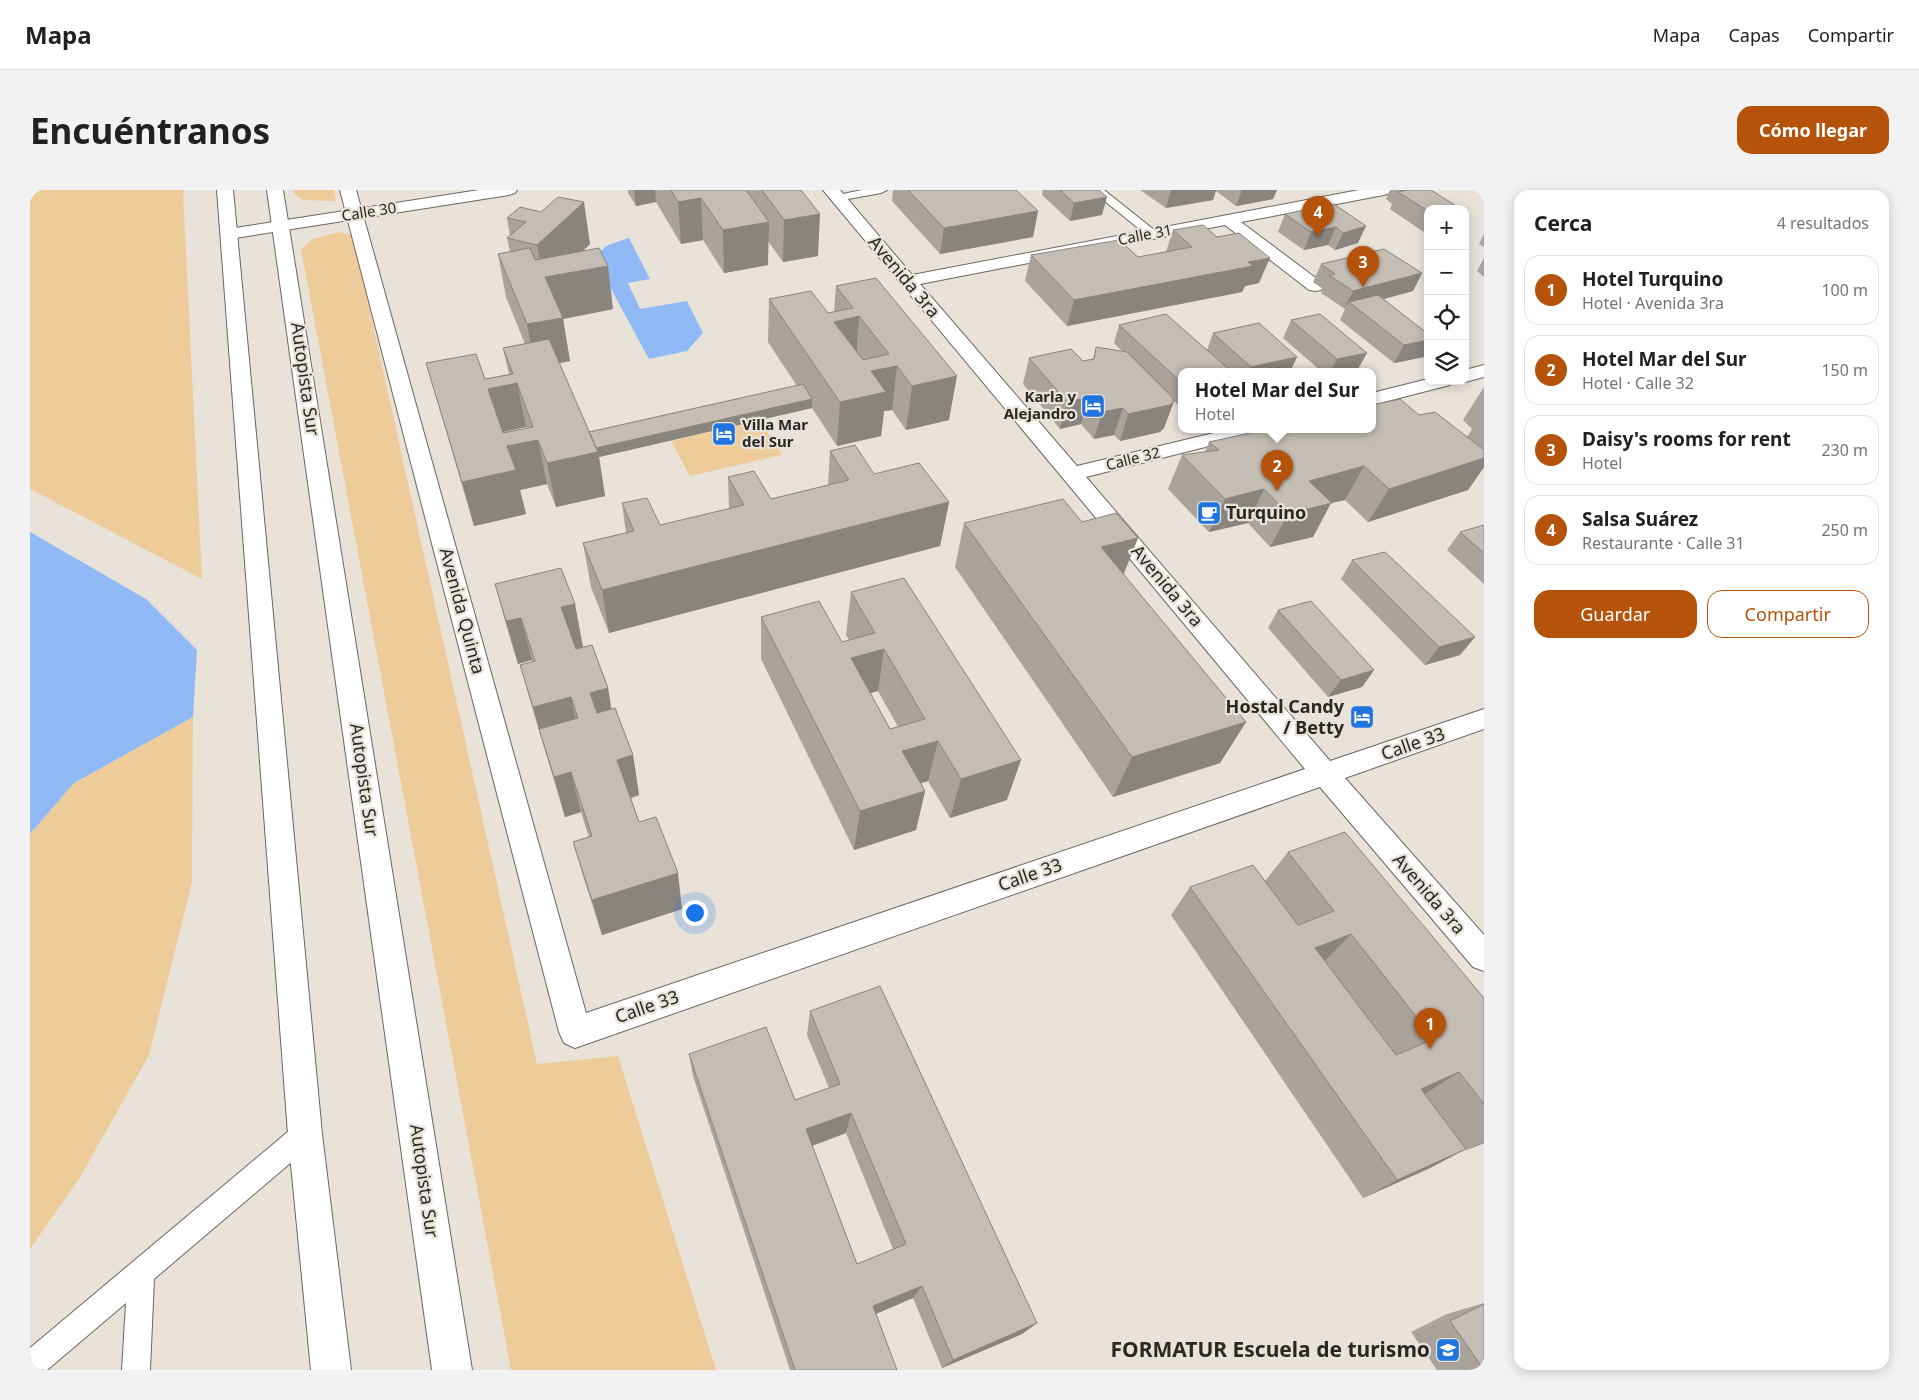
<!DOCTYPE html>
<html lang="es">
<meta charset="utf-8">
<style>
body{margin:0;font-family:"Noto Sans",sans-serif;background:#f2f2f2;color:#202124}
.controls{position:absolute;right:15px;top:15px;display:grid;overflow:hidden;border-radius:10px;box-shadow:0 2px 12px #0003}
.controls button{width:45px;height:45px;display:grid;place-items:center;padding:0;border:0;border-bottom:1px solid #e0e0e0;background:#fff;color:#202124;font:25px sans-serif}
.you{position:absolute;left:664px;top:722px;width:18px;height:18px;margin:-12px;border:4px solid #fff;border-radius:50%;background:#1a73e8;box-shadow:0 0 0 8px #1a73e833}
.badge{display:grid;place-items:center;width:32px;height:32px;border-radius:50%;background:#b45309;color:#fff;font-size:16px;font-weight:700}
.pin{position:absolute;translate:-50% -41px;filter:drop-shadow(0 1px 2px #0008)}
.pin::after{content:'';position:absolute;top:26px;width:18px;height:15px;background:inherit;clip-path:polygon(0 0,100% 0,50% 100%)}
.popup{position:absolute;left:1148px;top:178px;width:198px;height:65px;box-sizing:border-box;display:grid;place-content:center;border-radius:10px;background:#fff;filter:drop-shadow(0 1px 4px #0005);font-size:16px;white-space:nowrap;color:#757577}
.popup b{font-size:19px;color:#202124}
.popup::after{content:'';position:absolute;left:50%;top:100%;margin-left:-10px;border:10px solid transparent;border-top-color:#fff}
.list{margin:0;padding:0;list-style:none}
h2{display:flex;justify-content:space-between;align-items:center;height:65px;margin:0;padding:0 20px;font-size:21px}
h2 small{font-size:16px;font-weight:400;color:#757577}
.list li{display:grid;grid-template-columns:32px 1fr auto;gap:15px;align-items:center;box-sizing:border-box;height:70px;margin:0 10px 10px;padding:0 10px;border:1px solid #e0e0e0;border-radius:15px}
.list b{display:block;font-size:19px;white-space:nowrap}
.list p{margin:0;font-size:16px;white-space:nowrap;color:#757577}
.list em{font-size:16px;font-style:normal;color:#757577}
.actions{display:flex;gap:10px;padding:15px 20px}
.actions a{flex:1;padding:11px 0;border:1px solid #b45309;border-radius:15px;text-align:center;font-size:18px;color:#b45309}
.actions .main{background:#b45309;color:#fff}
.icon{flex:none;width:28px;height:28px;fill:none;stroke:currentColor;stroke-width:2;stroke-linecap:round;stroke-linejoin:round}
.map{position:relative;flex:none;width:1454px;height:1180px;overflow:hidden;border-radius:15px}
header{display:flex;align-items:center;gap:30px;box-sizing:border-box;height:70px;padding:0 25px;background:#fff;border-bottom:1px solid #e0e0e0}
header strong{font-size:24px}
nav{display:flex;gap:28px;margin-inline-start:auto;font-size:18px}
.intro{display:flex;align-items:center;justify-content:space-between;box-sizing:border-box;height:120px;padding:0 30px}
h1{margin:0;font-size:35px}
.button{padding:12px 22px;border-radius:15px;background:#b45309;color:#fff;font-size:18px;font-weight:700}
main{display:flex;gap:30px;padding:0 30px}
aside{flex:1;background:#fff;border-radius:15px;box-shadow:0 2px 12px #0003}
.map>svg:first-child{display:block}
</style>
<header>
<strong>Mapa</strong>
<nav><a>Mapa</a><a>Capas</a><a>Compartir</a></nav>
</header>
<div class="intro"><h1>Encuéntranos</h1><a class="button">Cómo llegar</a></div>
<main>
<div class="map">
<svg width="1454" height="1180" viewBox="0 0 1454 1180">
<rect width="100%" height="100%" fill="#e9e2d9"/>
<!-- green -->
<path fill="#ec9" d="M0,0H153L172,389L0,299Z
M263,0H304L306,11L273,10L264,3Z
M308,42L323,45L507,874L588,866L686,1180H481L271,59L283,49Z
M730,230L752,265L660,286L641,251Z
M163,527L162,692L119,865L49,989L0,1059V644L44,593Z"/>
<!-- water -->
<path fill="#90baf5" d="M599,48L620,89L598,93L610,119L657,111L673,143L657,161L619,169L580,97L524,100L578,55Z
M0,342L116,409L167,460L163,527L44,593L0,644Z"/>
<g fill="none" stroke-linecap="round" stroke-linejoin="round">
<defs>
<path id="service" d="M832,0H857L851,3L807,11L801,8L803,6Z
M1061,0H1074L1128,43L1122,47L1118,46Z
M275,931L284,935L288,944L284,953L124,1089L120,1180H92L96,1113L17,1180H0V1158L266,935Z"/>
<path id="minor" d="M310,0H326L556,823L1275,579L793,0H810L882,85L1329,0H1362L1360,3L1354,5L1211,32L1291,92L1294,96L1291,100L1285,101L1279,100L1195,35L890,94L1047,276L1196,240H1230L1227,244L1056,287L1300,571L1454,519V539L1315,588L1454,745V781L1443,777L1290,597L545,858L534,853L529,842Z
M1454,175V187L1435,192L1433,191H1435V180Z
M1398,189V191H1423L1420,195L1342,215V203Z"/>
<path id="tertiary" d="M449,0H487L485,3L479,5L199,49L193,48L191,44L193,40L199,39Z"/>
<path id="trunk" d="M187,0H203L292,944L321,1180H281L258,944Z
M237,0H253L442,1180H402Z"/>
</defs>
<!-- service casing -->
<use href="#service" stroke="#6c665d" stroke-width="2"/>
<!-- minor casing -->
<use href="#minor" stroke="#6c665d" stroke-width="2"/>
<!-- tertiary casing -->
<use href="#tertiary" stroke="#6c665d" stroke-width="2"/>
<!-- trunk casing -->
<use href="#trunk" stroke="#6c665d" stroke-width="2"/>
<!-- service -->
<use href="#service" fill="#fff" fill-rule="evenodd"/>
<!-- minor -->
<use href="#minor" fill="#fff" fill-rule="evenodd"/>
<!-- tertiary -->
<use href="#tertiary" fill="#fff" fill-rule="evenodd"/>
<!-- trunk -->
<use href="#trunk" fill="#fff" fill-rule="evenodd"/>
</g>
<!-- wall -->
<path fill="#a9a39b" fill-rule="evenodd" d="M598,0H771L788,66L753,72L738,51V75L694,83L673,50L651,54L626,12L606,16L598,3Z
M863,0H986L1008,21L1003,47L910,64L862,11Z
M1013,0H1069L1072,25L1040,31L1012,5Z
M1110,0H1247L1243,9L1206,16L1186,1L1183,10L1136,18Z
M1360,0H1401L1398,19V45L1360,19L1362,14L1356,9Z
M1304,14L1328,53L1305,60L1298,55L1274,60L1248,42L1255,24Z
M490,17L560,54L553,61L583,119L533,129L540,171L529,173L559,242L767,196L738,152L739,109L798,123L804,122L806,96L919,230L876,240L862,220L854,221L851,246L807,256L782,218L569,267L575,306L526,317L517,294L490,300L496,324L444,336L396,173L455,189L479,184L473,158L495,154L476,107L468,64L480,62L477,48L480,46L477,28ZM496,237V238L473,243V242Z
M1143,40L1229,93L1215,96L1212,102L1037,136L995,91L1001,65L1108,67L1136,62Z
M1454,44V57L1449,54Z
M1454,68V87L1447,81Z
M1291,74L1392,83L1383,101L1353,109L1398,144V160L1394,167L1364,173L1310,130L1315,119L1291,103L1293,99L1283,92Z
M1261,130L1327,181L1321,182H1292L1253,148Z
M1089,135L1177,160L1183,143L1260,182H1152V218L1144,211L1134,238L1130,242L1090,251L1084,245L1064,249L1051,234L1030,239L993,194L999,168L1053,171L1063,169L1066,157L1093,162L1084,153Z
M1454,197V277L1438,300L1338,332L1315,310L1301,313L1283,347L1240,357L1218,333L1179,342L1138,299L1152,265L1175,262L1179,252L1389,225L1437,247L1442,239L1433,230Z
M800,261L844,284L919,312L910,356L579,443L561,397L553,353L596,343L592,313L630,335L699,319L698,287L741,309L798,295Z
M1052,332L1108,348L1093,384L1216,532L1190,573L1083,607L925,377L934,333Z
M1454,335V394L1417,360L1430,342Z
M1322,370L1445,447L1430,465L1395,475L1311,389Z
M465,394L553,457L546,459L578,498L581,519L603,565L609,605L601,608L609,632L652,719L572,745L554,689L543,652L559,647L551,622L535,627L502,517L490,475L503,472L502,470L488,474L477,438Z
M821,402L977,610L920,628L898,591L891,593L895,601L886,640L824,660L731,469V427L812,452L819,450L816,445ZM848,501L868,537L860,539L840,503Z
M1248,420L1344,480L1332,497L1298,507L1238,438Z
M1258,662L1454,808V953L1437,960L1436,959L1400,978L1333,1008L1141,725L1160,697L1235,691Z
M780,821L1007,1133L992,1144L912,1178L883,1108L846,1124L867,1180H760L663,886L659,864L765,910L799,898L777,845ZM816,943L863,1059L827,1074L782,956Z
M1454,1113V1180H1407L1381,1142L1417,1124Z"/>
<!-- shaded-wall -->
<path fill="#89847e" d="M604,0H625L626,12L606,16Z
M1141,0H1186L1183,10L1136,18Z
M1212,0H1247L1243,9L1206,16Z
M1077,7L1072,25L1040,31L1044,13Z
M671,8L673,50L651,54L648,12Z
M554,12L560,54L528,85L578,76L583,119L533,129L540,171L505,178L497,134L515,98L507,55Z
M1008,21L1003,47L910,64L914,38Z
M790,24L788,66L753,72L754,30Z
M739,32L738,75L694,83L693,40Z
M1336,36L1328,53L1305,60L1313,43Z
M1306,37L1298,55L1274,60L1281,42Z
M1240,68L1229,93L1215,96L1212,102L1037,136L1044,110L1218,72Z
M1392,83L1383,101L1325,117L1319,112L1314,119L1323,101Z
M829,126L826,170L804,132Z
M1398,150V160L1394,167L1364,173L1374,155Z
M1337,163L1327,181L1321,182H1300L1307,169Z
M1267,167L1260,182H1218L1221,177Z
M867,176L862,220L854,221L851,246L807,256L810,212L841,181Z
M927,186L919,230L876,240L882,196Z
M487,193L496,237L468,243L458,199Z
M1059,207L1051,234L1030,239L1037,212Z
M782,209V218L569,267L575,306L526,317L517,273L558,260Z
M1144,211L1134,238L1130,242L1090,251L1098,224Z
M1093,218L1084,245L1064,249L1072,222Z
M508,250L517,294L490,300L496,324L444,336L432,292L477,256Z
M1454,268V277L1438,300L1338,332L1359,299Z
M1334,276L1315,310L1301,313L1283,347L1240,357L1258,324L1279,291Z
M1234,299L1218,333L1179,342L1195,309Z
M919,312L910,356L579,443L572,400Z
M1108,348L1091,391L1071,357Z
M545,414L553,457L540,460L531,417Z
M491,428L502,470L488,474L476,431Z
M1445,447L1430,465L1395,475L1409,457Z
M854,459L848,501L816,510L821,468Z
M1344,480L1332,497L1298,507L1311,490Z
M578,498L585,540L568,544L560,503Z
M541,507L550,549L509,539L514,559L503,517Z
M1216,532L1190,573L1083,607L1102,567Z
M908,551L898,591L864,601L872,561Z
M603,565L609,605L595,610L587,570Z
M991,570L977,610L920,628L931,589Z
M541,582L551,622L535,627L524,587Z
M895,601L886,640L824,660L830,621Z
M648,683L652,719L572,745L562,710Z
M1321,744L1295,771L1285,758Z
M1429,882L1395,904L1391,899Z
M821,923L816,943L773,959L776,939Z
M1454,952V953L1437,960Z
M1436,959L1400,978L1333,1008L1367,990Z
M892,1096L883,1108L836,1128L843,1116Z
M1007,1133L992,1144L912,1178L923,1170Z"/>
<!-- building -->
<path fill="#c4bdb4" stroke="#89847e" fill-rule="evenodd" d="M641,0H716L739,32L693,40L671,8L648,12Z
M732,0H771L790,24L754,30Z
M878,0H986L1008,21L914,38Z
M1030,0H1069L1077,7L1044,13Z
M1377,0H1401L1431,19H1398V21L1368,2Z
M528,7L554,12L507,55L477,48L496,32L477,28L490,17L511,22Z
M1304,14L1336,36L1313,43L1306,37L1281,42L1255,24Z
M1173,35L1187,47L1209,43L1240,68L1218,72L1223,76L1044,110L1001,65L1089,50L1108,67L1162,57L1143,40Z
M500,58L505,70L569,58L578,76L515,87L533,128L497,134L468,64Z
M1354,59L1392,83L1323,101L1299,85L1305,84L1291,74Z
M846,88L927,186L882,196L867,176L841,181L856,202L810,212L739,109L781,101L798,123L823,118L806,96ZM829,126L859,164L833,170L804,132Z
M1348,105L1398,144V150L1374,155L1319,112Z
M1136,124L1202,182H1152V193L1089,135Z
M1290,124L1337,163L1307,169L1261,130Z
M1229,133L1267,167L1221,177L1183,143Z
M519,149L568,262L517,273L508,250L477,256L486,280L432,292L396,173L446,164L455,189L483,184L473,158ZM487,193L503,237L473,243L458,199Z
M1066,157L1097,162L1142,207L1144,211L1140,215L1098,224L1093,218L1072,222L1059,207L1037,212L999,168L1041,159L1053,171L1064,169Z
M773,194L782,209L566,258L559,242Z
M1370,209L1389,225L1405,222L1454,260V268L1359,299L1334,276L1279,291L1302,313L1258,324L1234,299L1195,309L1152,265L1189,260L1179,252L1233,240H1342V215Z
M825,255L844,284L889,273L919,312L572,400L553,353L604,341L592,313L617,308L630,335L714,315L698,287L724,281L741,309L819,290L800,261Z
M1033,309L1052,332L1086,323L1108,348L1071,357L1216,532L1102,567L934,333Z
M1454,335V363L1430,342Z
M1355,362L1445,447L1409,457L1322,370Z
M531,378L545,414L531,417L546,459L562,455L578,498L560,503L567,523L585,518L603,565L587,570L609,632L626,627L648,683L562,710L543,652L562,646L541,582L524,587L509,539L548,528L541,507L503,517L490,475L505,471L491,428L476,431L465,394Z
M874,388L991,570L931,589L908,551L872,561L895,601L830,621L731,427L789,411L812,452L845,443L821,402ZM854,459L895,529L860,539L821,468Z
M1281,411L1344,480L1311,490L1248,420Z
M1315,642L1454,808V914L1429,882L1391,899L1436,959L1367,990L1160,697L1223,675L1268,735L1304,721L1258,662ZM1321,744L1404,849L1366,865L1285,758Z
M850,796L1007,1133L923,1170L892,1096L843,1116L867,1180H765L659,864L736,837L765,910L810,894L780,821ZM821,923L876,1054L827,1074L776,939Z
M1454,1114V1180L1420,1131Z"/>
<!-- icons -->
<defs>
<symbol id="hotel-square" viewBox="-11 -11 22 22"><rect x="-9" y="-9" width="18" height="18" rx="4" fill="#1f74de" stroke="#e9e2d9"/><path d="M-6-4.5h1.5V1H6V5H4.5V3h-9V5H-6ZM-4 0a1.8 1.8 0 1 1 3.6 0ZM.5 0V-2.5h3Q6-2.5 6 0Z" fill="#fff"/></symbol>
<symbol id="cafe-square" viewBox="-11 -11 22 22"><rect x="-9" y="-9" width="18" height="18" rx="4" fill="#1f74de" stroke="#e9e2d9"/><path d="M-5.5-4.5H6V0H3Q3 3.5 0 3.5H-2.5Q-5.5 3.5-5.5 0ZM3-3.2v2h1.7v-2ZM-6 4.5H4V6H-6Z" fill="#fff"/></symbol>
<symbol id="school-square" viewBox="-11 -11 22 22"><rect x="-9" y="-9" width="18" height="18" rx="4" fill="#1f74de" stroke="#e9e2d9"/><path d="M0-5L7-2L0 1L-7-2ZM-4 1L0 2.5L4 1V4Q0 6-4 4Z" fill="#fff"/></symbol>
</defs>
<g fill-rule="evenodd">
<use href="#hotel-square" x="1049" y="202" width="28" height="28"/>
<use href="#hotel-square" x="680" y="230" width="28" height="28"/>
<use href="#cafe-square" x="1165" y="309" width="28" height="28"/>
<use href="#hotel-square" x="1318" y="513" width="28" height="28"/>
<use href="#school-square" x="1404" y="1146" width="28" height="28"/>
</g>
<g text-anchor="middle" stroke-width="4.5" stroke-linejoin="round" paint-order="stroke">
<!-- far-street labels -->
<g font-size="15" fill="#2a2824" stroke="#e9e2d9">
<text transform="translate(339 22) rotate(-9)" y="5">Calle 30</text>
<text transform="translate(1115 45) rotate(-11)" y="5">Calle 31</text>
<text transform="translate(1103 269) rotate(-14)" y="5">Calle 32</text>
</g>
<!-- far-poi labels -->
<g font-size="15" font-weight="bold" fill="#2a2824" stroke="#e9e2d9" text-anchor="end">
<text x="1046" y="212">Karla y<tspan x="1046" dy="17">Alejandro</tspan></text>
<text x="712" y="240" text-anchor="start">Villa Mar<tspan x="712" dy="17">del Sur</tspan></text>
</g>
<!-- street labels -->
<g font-size="18" fill="#2a2824" stroke="#e9e2d9">
<text transform="translate(874 87) rotate(50)" y="6">Avenida 3ra</text>
<text transform="translate(275 189) rotate(82)" y="6">Autopista Sur</text>
<text transform="translate(1137 396) rotate(50)" y="6">Avenida 3ra</text>
<text transform="translate(432 421) rotate(75)" y="6">Avenida Quinta</text>
<text transform="translate(1383 554) rotate(-19)" y="6">Calle 33</text>
<text transform="translate(334 590) rotate(82)" y="6">Autopista Sur</text>
<text transform="translate(1000 685) rotate(-19)" y="6">Calle 33</text>
<text transform="translate(1399 704) rotate(49)" y="6">Avenida 3ra</text>
<text transform="translate(617 817) rotate(-19)" y="6">Calle 33</text>
<text transform="translate(394 991) rotate(82)" y="6">Autopista Sur</text>
</g>
<!-- poi labels -->
<g font-size="18" font-weight="bold" fill="#2a2824" stroke="#e9e2d9" text-anchor="start">
<text x="1196" y="329">Turquino</text>
<text x="1314" y="523" text-anchor="end">Hostal Candy<tspan x="1314" dy="21">/ Betty</tspan></text>
</g>
<!-- near-poi labels -->
<g font-size="21" font-weight="bold" fill="#2a2824" stroke="#e9e2d9" text-anchor="end">
<text x="1400" y="1167">FORMATUR Escuela de turismo</text>
</g>
</g>
</svg>
<div class="controls">
<button>+</button>
<button>−</button>
<button><svg class="icon" aria-label="locate" viewBox="0 0 24 24"><circle cx="12" cy="12" r="6"/><path d="M12 2v4M12 18v4M2 12h4M18 12h4"/></svg></button>
<button><svg class="icon" aria-label="layers" viewBox="0 0 24 24"><path d="M12 4l9 5-9 5-9-5zM3 14l9 5 9-5"/></svg></button>
</div>
<div class="you"></div>
<div class="pin badge" style="left:1400px;top:859px">1</div>
<div class="pin badge" style="left:1247px;top:301px">2</div>
<div class="popup"><b>Hotel Mar del Sur</b>Hotel</div>
<div class="pin badge" style="left:1333px;top:97px">3</div>
<div class="pin badge" style="left:1288px;top:47px">4</div>
</div>
<aside>
<h2>Cerca<small>4 resultados</small></h2>
<ul class="list">
<li><span class="badge">1</span><div><b>Hotel Turquino</b><p>Hotel · Avenida 3ra</p></div><em>100 m</em></li>
<li><span class="badge">2</span><div><b>Hotel Mar del Sur</b><p>Hotel · Calle 32</p></div><em>150 m</em></li>
<li><span class="badge">3</span><div><b>Daisy's rooms for rent</b><p>Hotel</p></div><em>230 m</em></li>
<li><span class="badge">4</span><div><b>Salsa Suárez</b><p>Restaurante · Calle 31</p></div><em>250 m</em></li>
</ul>
<div class="actions"><a class="main">Guardar</a><a>Compartir</a></div>
</aside>
</main>
